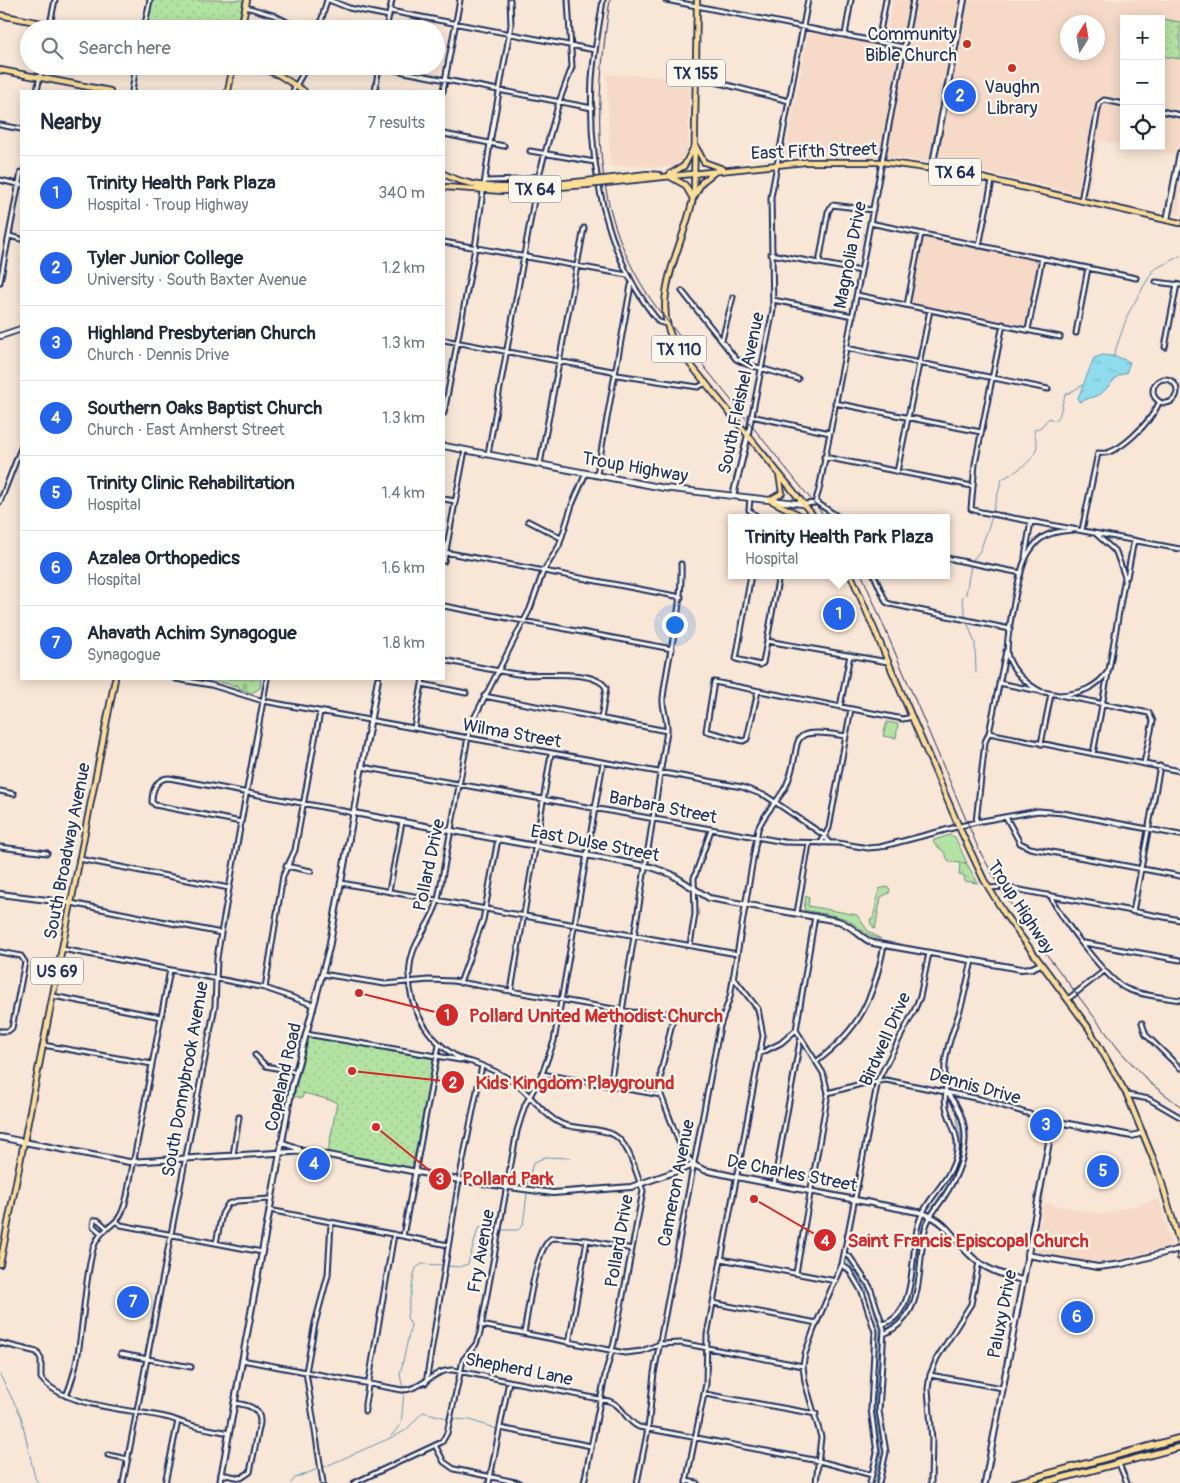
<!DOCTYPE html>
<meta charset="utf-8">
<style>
body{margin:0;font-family:Pangolin,sans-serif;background:#f6f6f7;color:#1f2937}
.controls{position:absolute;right:15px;top:15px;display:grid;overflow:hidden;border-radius:0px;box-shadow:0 2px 12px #0003}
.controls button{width:45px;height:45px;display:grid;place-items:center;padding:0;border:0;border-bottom:1px solid #e0e1e3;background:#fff;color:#1f2937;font:25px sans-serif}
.compass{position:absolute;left:1060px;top:15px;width:45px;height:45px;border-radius:50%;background:#fff;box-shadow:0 2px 12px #0003;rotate:11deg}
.you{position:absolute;left:674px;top:624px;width:18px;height:18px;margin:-12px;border:4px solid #fff;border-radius:50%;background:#1a73e8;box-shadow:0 0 0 8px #1a73e833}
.badge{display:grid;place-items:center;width:32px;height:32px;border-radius:50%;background:#2563eb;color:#fff;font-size:16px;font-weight:700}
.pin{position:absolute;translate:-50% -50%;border:2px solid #fff;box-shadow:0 1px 5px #0006}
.popup{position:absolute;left:728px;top:514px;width:222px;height:65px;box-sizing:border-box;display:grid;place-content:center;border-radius:0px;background:#fff;filter:drop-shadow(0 1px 4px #0005);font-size:16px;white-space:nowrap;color:#747a83}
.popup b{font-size:19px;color:#1f2937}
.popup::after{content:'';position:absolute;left:50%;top:100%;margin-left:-10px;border:10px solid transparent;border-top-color:#fff}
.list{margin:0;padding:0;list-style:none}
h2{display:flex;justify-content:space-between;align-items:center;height:65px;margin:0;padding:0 20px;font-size:21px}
h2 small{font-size:16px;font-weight:400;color:#747a83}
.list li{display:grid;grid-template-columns:32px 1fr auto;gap:15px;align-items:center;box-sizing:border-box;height:75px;padding:0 20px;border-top:1px solid #e0e1e3}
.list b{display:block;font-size:19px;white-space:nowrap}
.list p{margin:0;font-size:16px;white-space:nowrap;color:#747a83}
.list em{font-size:16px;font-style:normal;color:#747a83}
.icon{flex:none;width:28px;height:28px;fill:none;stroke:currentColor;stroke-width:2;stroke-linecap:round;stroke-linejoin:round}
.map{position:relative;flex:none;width:1180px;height:1483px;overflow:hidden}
.search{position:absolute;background:#fff;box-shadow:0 2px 12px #0003;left:20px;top:20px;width:425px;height:55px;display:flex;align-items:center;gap:12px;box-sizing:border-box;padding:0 18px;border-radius:28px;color:#747a83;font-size:19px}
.panel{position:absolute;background:#fff;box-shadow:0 2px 12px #0003;left:20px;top:90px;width:425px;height:590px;border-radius:0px}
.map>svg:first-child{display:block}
</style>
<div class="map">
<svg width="1180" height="1483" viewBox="0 0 1180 1483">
<defs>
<pattern id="cemetery-stones" width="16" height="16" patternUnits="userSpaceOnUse" patternTransform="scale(1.25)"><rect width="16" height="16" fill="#b3e3a2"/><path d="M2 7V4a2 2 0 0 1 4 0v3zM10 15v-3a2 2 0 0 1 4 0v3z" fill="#99c38e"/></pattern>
<pattern id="park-dots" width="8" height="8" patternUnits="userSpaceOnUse" patternTransform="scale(1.25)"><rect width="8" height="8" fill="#b3e3a2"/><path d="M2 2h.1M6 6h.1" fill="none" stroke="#99c38e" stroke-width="1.8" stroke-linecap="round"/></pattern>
<pattern id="water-ripples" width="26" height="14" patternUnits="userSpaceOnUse" patternTransform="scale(1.25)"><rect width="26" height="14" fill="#8edcec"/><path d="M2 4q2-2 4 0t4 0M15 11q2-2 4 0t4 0" fill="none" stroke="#7abdcd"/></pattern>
</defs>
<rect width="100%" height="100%" fill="#f8e6d6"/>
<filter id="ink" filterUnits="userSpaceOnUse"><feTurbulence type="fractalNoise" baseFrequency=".02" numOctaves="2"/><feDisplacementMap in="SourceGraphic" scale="10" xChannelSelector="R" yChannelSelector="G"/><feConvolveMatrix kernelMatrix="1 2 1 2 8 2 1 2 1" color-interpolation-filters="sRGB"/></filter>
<g filter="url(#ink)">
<!-- built -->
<path fill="#f6dac7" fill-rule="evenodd" d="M893,0H1180V215L1165,212L1176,155L1132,146H1161V19H1124V145L1099,140L1088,195L938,162L851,154L785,157L808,33L884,47ZM1068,22H1098V52H1068Z
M607,74L690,78L687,152L680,164L673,167L610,166Z
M923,237L1039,260L1026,326L910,303Z
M1159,1199L1171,1245L1169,1247L1101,1263L1037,1252L1035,1250L1044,1203L1102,1214Z"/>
<!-- grass -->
<path fill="#b3e3a2" stroke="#678980" d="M887,722L898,724L896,738L883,736Z
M950,835L955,837L967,863L949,862L944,852L933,843L934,840Z
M887,887L890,889L889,893L881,897L875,929L871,924L870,919H873L879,889Z
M806,896L809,897L808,906L857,915L868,931L881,939C864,937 858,923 843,918C831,914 817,913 804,910Z"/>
<!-- cemetery -->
<path fill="url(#cemetery-stones)" stroke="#678980" d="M208,679H261L260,688L252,693L239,688L237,684L236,686Z"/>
<!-- park -->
<path fill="url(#park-dots)" stroke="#678980" d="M152,0H243L237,29H147Z
M1157,18L1180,22V59L1161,56V19Z
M960,862L967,864L978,883L964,881L965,876L959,875Z
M311,1037L434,1059L412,1168L328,1152L337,1102L304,1093L302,1098L294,1096L308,1039Z"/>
<!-- water -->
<path fill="url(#water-ripples)" stroke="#6097b3" d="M1103,355L1118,357L1130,362L1126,373L1118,376L1101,394L1079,402L1078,398L1094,358Z"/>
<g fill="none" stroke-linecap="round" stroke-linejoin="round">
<!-- stream -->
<path stroke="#6097b3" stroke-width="1" d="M1113,357L1128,314L1153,270L1180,256
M993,511L1002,479C1014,473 1036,461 1037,445C1037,441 1034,435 1034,430L1041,427L1049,418L1054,421L1059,417L1065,395L1083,385
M972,561L980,551L992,517
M966,618L962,598L966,594L971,565
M967,622L975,643L976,673
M527,1186L533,1163L545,1157L570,1158
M932,1208C944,1190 961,1169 962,1145C962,1136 958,1127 957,1118
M502,1230H518L523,1225L527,1194
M847,1261L870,1295L880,1332L875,1405L881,1452L875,1483
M448,1266L459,1267L468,1264L478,1229L482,1227L494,1229
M887,1328L903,1316L908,1306L923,1223
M0,1375L21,1416L35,1478L39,1483
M403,1388L400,1375L411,1325L407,1317L414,1275L416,1268L422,1264L442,1265
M453,1419L470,1420L497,1429
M391,1436L401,1424L404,1393
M324,1467L397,1435L406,1430L423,1412L447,1418
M291,1483L295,1478L318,1469"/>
<defs>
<path id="minor" d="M329,0L349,8L389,16
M603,0C599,26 594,52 592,79C588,163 604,256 659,322L666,324
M666,0L904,47
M246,7L273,15L301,29
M390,11L595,50
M49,29L55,0
M144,29L150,0
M319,29L327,0
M386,29L392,0
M845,35L851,0
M878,42L886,0
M373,66L592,108
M696,77L789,101
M37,91L42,66
M132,91L136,66
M293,91L307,66
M375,91L379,67
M443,91L460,0
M1161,111L1180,115
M0,125L21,129
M444,134L504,146
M530,151L595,162
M0,180L21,185
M485,181L521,180L539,175L559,102L572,67L568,0
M1081,201L1099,104L1104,100L1124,104
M870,223L1136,278
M9,236L21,239
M444,242L627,275
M979,246L992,181
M771,254L861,271
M819,263L828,212L832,205L873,210
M0,282L21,172
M1156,282L1180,285
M682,291L736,359L746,364L798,379
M857,295L1060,337
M773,300L853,316
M907,305L921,234
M1003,324L975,464L971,509L981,512L1180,549
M1028,330L1042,258
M1076,333L1088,268
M444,340L612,371L617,375L698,387L706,383
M722,340L733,297
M1165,347L1177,284
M846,348L1048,389
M1153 391a12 12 0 1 1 24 0a12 12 0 1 1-24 0Z
M835,403L981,432
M444,413L475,248L490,143L511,25L510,0
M751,416L830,433
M748,435L773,310L771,197L808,0
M488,454L536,189
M824,457L972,486
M540,464L584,228
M897,472L930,310
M597,474L631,285
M750,498L749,510L759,518
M444,499L455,501
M0,502L21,448
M816,502L840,518
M805,504L815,503L819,490L913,0
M528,521L561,538
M1082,530L1098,453C1118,457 1151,421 1159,403
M444,552L681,597
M1025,557L1031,521
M946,558L1021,573
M444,561L465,450
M751,575L736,659L760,665L763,663L779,575
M874,575L886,602L890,604L1010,629
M1127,577L1134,540
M444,606L672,649
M767,641L888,662
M444,660C468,665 492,670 517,674C536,677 595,668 606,688L601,719
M176,679L211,685L263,701L742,787L766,796L825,836L829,843
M999,683L1149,713L1153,721L1144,763
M422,684L466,693
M758,691L747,739L743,741L706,731L714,682L903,719L912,717
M1042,692C1026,684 1014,673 1008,657C1004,643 1019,574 1025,560C1028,553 1033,546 1038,541C1048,532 1061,531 1074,530
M1059,695C1080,694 1097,688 1109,670L1125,577L1116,552L1096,534
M484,696L667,731
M840,707L850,655
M414,728L423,679
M989,733L1180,771
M1041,744L1051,694
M1093,754L1108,673
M362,767L784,842L838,843L868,848L880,847L976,822L1038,811L1063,813L1180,835
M0,791L14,794
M1006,817L1020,843L1030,848L1180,876
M241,822L155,805L152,802C152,791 156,778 169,778L354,813
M976,822L985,742L989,733L1006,651
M821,843L829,828L851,709
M0,847L47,853
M79,859L229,888
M286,866L311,871
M341,883L737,954
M989,888L1004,887L1180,920
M389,891L402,822
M1051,897C1060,917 1108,982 1127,989C1143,996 1163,997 1180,1000
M71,903L221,933
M1133,912L1160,766
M797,913L809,844
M1084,943L1180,960
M690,945L695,914L694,878L711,830
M62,949L265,988L314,1005
M0,952L21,956L25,962L12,1028L8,1031H0
M322,974L385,984L429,980L453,981L631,1012L702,1014L722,1019
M460,983L483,920L498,839
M265,988L283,876L295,850L320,712
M511,991L551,754
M53,996L161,1017
M1068,999L1104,971
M674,1014L661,1072V1095L682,1150L694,1165
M1142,1023L1146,1035L1180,1068
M306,1034L460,1060
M43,1045L152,1064
M759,1054L781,1043L796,1030
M255,1055L266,1066L296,1072
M816,1062C860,1029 874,998 884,945
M542,1074L661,1095
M610,1086L667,731C668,719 662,709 663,698C668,652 683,610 681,564
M946,1092C941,1058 950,1041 960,1010C965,994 968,977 972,961
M828,1093L861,1084L886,1080L980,1099L1053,1121
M1127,1095L1149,1099L1180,1117
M233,1155L239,1117
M774,1184L800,1041
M269,1210L448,1245
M116,1221L121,1225L262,1252
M101,1233L93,1226L94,1220H98L107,1228
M403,1236L439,1045
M216,1243L222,1214L228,1204L237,1201L271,1199
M844,1254L850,1257L870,1287L884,1329L879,1411L886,1452L879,1483
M721,1259L836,1281
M842,1265L849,1270L862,1292L875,1332L871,1409L877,1453L870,1483
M796,1273L828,1093L823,1073L796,1030L815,916
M713,1303L817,1323
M883,1324C918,1314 910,1254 918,1225C925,1198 953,1180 957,1151C960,1130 941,1112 946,1092C977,1125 966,1163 944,1197C938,1206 929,1216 926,1226C915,1265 929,1313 884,1334
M481,1325L625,1353L642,1351L660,1344L681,1343L803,1366
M524,1333C528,1313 535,1248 552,1238L587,1240L632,1249
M0,1343L37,1352L41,1359V1378C63,1407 131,1409 165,1417C172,1418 179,1422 187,1424C200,1428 215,1430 229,1433
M569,1343L587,1240
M121,1354L191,1367
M242,1360L402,1390C422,1390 434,1369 453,1370L609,1401C624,1406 625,1421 639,1427L819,1461L872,1475
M930,1375L1002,1388
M426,1383L459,1180L482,1066
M705,1394L816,1414
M66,1396C85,1353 81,1295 93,1249C97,1234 107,1230 117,1220C123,1214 125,1204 127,1196L170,970
M365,1411V1404L394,1234
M500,1428L591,1446
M436,1447L444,1462L454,1469L520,1483
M108,1455L128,1459
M1119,1464L1127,1483
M221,1474L241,1478L250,1472L260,1423C261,1407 247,1405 234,1403
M686,1481L697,1483
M123,1483L215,1006L217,958L221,933L267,679
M165,1483L178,1421
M323,1483L306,1372L315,1323L328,1275L331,1223
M354,1483L442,1442L447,1433L463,1360L476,1344L480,1333L517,1131L525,1105L542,1074L554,1041L603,763
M489,1483L509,1381
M584,1483L606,1371L614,1343L643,1191L641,1185C635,1170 629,1144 614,1135C600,1127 578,1130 562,1124C544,1116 532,1096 516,1084C504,1075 487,1067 472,1062C468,1061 465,1061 461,1059C427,1041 405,1004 410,966C412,941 432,924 438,900L470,726L530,609L543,572L559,546L572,505L586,473
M637,1483L648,1429L654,1373L720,1026L730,997L758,829C764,813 778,802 786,786C806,743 779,725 846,736
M686,1483L706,1384L707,1335L763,1036L758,1009L733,977
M816,1483L821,1437L805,1382L803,1366L805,1354L814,1329L842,1264L878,1080L914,1011L920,997L929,953
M931,1483L932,1440L928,1389L930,1375L937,1358L971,1304L979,1262"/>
<path id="tertiary" d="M932,168L964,0
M1167,220L1180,153
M733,496L748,435
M354,813L651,867L671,874L709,898L838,921C852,925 860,938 873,943L1021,969L1032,968L1041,964
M0,894L71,903
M24,1142L129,1162L307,1151L459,1180L553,1193L631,1187L694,1165L704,1170L737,1177L923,1213C949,1223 951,1236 969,1254C983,1269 1003,1275 1022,1280
M281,1142L299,1149
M1027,1255L1098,1267L1122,1264L1180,1249
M220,1483L292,1087L329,948L378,679
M985,1483L1053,1121L1132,1136L1143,1133"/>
<path id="secondary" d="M0,336L21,329
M444,446L664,488L804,504
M0,1137L24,1142"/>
<path id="primary" d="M697,0L694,192C687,244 644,299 678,349L815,518
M0,15L72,29
M241,29L247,0
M256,66L279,75L304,91
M0,70L110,91
M228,91L233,66
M696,147L704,162L723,169
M444,174C486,196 540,185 586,181
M670,174L684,166L694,147
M669,176L685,185L692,197
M614,178L647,174L659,175
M615,182L805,162H882L955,172L1180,223
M444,187L503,191L586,185
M694,197L702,182L716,171
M770,500L805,518
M770,500L782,493L779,474
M851,575L959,827L984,880L1006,916L1088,1027L1127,1095L1159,1173L1180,1245
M1180,1253V1257
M0,1264L115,679"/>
<path id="trunk" d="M1015,1483L1180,1438
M1043,1483L1180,1447"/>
</defs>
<!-- minor casing -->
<use href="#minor" stroke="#1b2f5e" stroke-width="7"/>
<!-- tertiary casing -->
<use href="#tertiary" stroke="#1b2f5e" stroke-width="8"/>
<!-- secondary casing -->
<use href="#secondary" stroke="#1b2f5e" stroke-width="8"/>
<!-- primary casing -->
<use href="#primary" stroke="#1b2f5e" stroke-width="8"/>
<!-- trunk casing -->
<use href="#trunk" stroke="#1b2f5e" stroke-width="9"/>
<!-- minor -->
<use href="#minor" stroke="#fbf7ec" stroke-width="3"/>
<!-- tertiary -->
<use href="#tertiary" stroke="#fbf7ec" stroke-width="4"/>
<!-- secondary -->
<use href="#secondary" stroke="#fbf7ec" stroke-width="4.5"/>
<!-- primary -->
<use href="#primary" stroke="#fdde96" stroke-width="4.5"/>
<!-- trunk -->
<use href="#trunk" stroke="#fdde96" stroke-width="5"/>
<!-- rail -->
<path stroke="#1b2f5e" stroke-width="1" d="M610,0C594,110 588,213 657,308L826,518
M862,575L979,850L1004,894L1038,943L1120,1051L1150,1083L1180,1106"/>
<defs>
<path id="primary-bridge" d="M586,181L614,178
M586,185L615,182"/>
</defs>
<!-- primary-bridge casing -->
<use href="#primary-bridge" stroke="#1b2f5e" stroke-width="8" stroke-linecap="butt"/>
<!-- primary-bridge -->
<use href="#primary-bridge" stroke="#fdde96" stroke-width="4.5"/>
</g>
</g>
<!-- markers -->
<g fill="#c8321e" stroke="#fbf7ec" stroke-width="2">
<circle cx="967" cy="44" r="5"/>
<circle cx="1012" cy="68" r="5"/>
</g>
<g text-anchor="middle" stroke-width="4.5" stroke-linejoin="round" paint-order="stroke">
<!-- shield labels -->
<g fill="#fbf7ec" stroke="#5e6b89" stroke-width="1">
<rect x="667" y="59.5" width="58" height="27" rx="4"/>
<rect x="929" y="158.5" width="52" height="27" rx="4"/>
<rect x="509" y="175.5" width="52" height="27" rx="4"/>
<rect x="651.5" y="335.5" width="55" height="27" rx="4"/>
<rect x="31" y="957.5" width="52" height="27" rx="4"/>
</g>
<g font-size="16" font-weight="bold" fill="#1b2f5e">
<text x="696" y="79">TX 155</text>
<text x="955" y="178">TX 64</text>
<text x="535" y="195">TX 64</text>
<text x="679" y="355">TX 110</text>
<text x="57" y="977">US 69</text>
</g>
<!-- poi labels -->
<g font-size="18" fill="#1b2f5e" stroke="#fbf7ec" text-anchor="end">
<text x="957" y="40">Community<tspan x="957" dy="21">Bible Church</tspan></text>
<text x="1012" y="93" text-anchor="middle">Vaughn<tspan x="1012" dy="21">Library</tspan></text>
</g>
<!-- street labels -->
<g font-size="18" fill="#1b2f5e" stroke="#fbf7ec">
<text transform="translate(814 151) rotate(-2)" y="6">East Fifth Street</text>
<text transform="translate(850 255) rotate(-79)" y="6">Magnolia Drive</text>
<text transform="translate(741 393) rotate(-78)" y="6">South Fleishel Avenue</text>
<text transform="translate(635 467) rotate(10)" y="6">Troup Highway</text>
<text transform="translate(512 733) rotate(10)" y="6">Wilma Street</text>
<text transform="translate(663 807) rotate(11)" y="6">Barbara Street</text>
<text transform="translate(595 843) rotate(11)" y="6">East Dulse Street</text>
<text transform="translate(67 851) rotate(-79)" y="6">South Broadway Avenue</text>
<text transform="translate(429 865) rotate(-78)" y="6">Pollard Drive</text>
<text transform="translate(1021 907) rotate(57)" y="6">Troup Highway</text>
<text transform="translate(885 1039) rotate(-66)" y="6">Birdwell Drive</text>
<text transform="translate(283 1077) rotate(-77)" y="6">Copeland Road</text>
<text transform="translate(185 1079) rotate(-80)" y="6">South Donnybrook Avenue</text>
<text transform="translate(975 1086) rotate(15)" y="6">Dennis Drive</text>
<text transform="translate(792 1173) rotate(11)" y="6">De Charles Street</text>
<text transform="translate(676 1183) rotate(-79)" y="6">Cameron Avenue</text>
<text transform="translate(619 1241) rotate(-80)" y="6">Pollard Drive</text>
<text transform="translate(481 1251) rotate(-80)" y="6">Fry Avenue</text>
<text transform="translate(1002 1314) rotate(-79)" y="6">Paluxy Drive</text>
<text transform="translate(519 1369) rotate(11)" y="6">Shepherd Lane</text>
</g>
</g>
<!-- callouts -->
<path fill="none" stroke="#d62828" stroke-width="2" d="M359 993L447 1015M352 1071L453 1082M376 1127L440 1179M754 1199L825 1240"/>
<g fill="#d62828" stroke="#fbf7ec" stroke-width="2">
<circle cx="359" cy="993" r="5"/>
<circle cx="352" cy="1071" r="5"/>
<circle cx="376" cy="1127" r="5"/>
<circle cx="754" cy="1199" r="5"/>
<circle cx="447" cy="1015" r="12"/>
<circle cx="453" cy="1082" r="12"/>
<circle cx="440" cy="1179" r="12"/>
<circle cx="825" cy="1240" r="12"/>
</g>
<g font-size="15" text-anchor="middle" font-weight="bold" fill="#fff">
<text x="447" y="1020">1</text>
<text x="453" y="1088">2</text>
<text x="440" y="1184">3</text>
<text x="825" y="1246">4</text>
</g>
<g font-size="19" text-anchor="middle" font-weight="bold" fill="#d62828" stroke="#fbf7ec" stroke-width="4.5" stroke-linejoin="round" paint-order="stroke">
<text x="596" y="1022">Pollard United Methodist Church</text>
<text x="575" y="1089">Kids Kingdom Playground</text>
<text x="508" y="1185">Pollard Park</text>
<text x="968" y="1247">Saint Francis Episcopal Church</text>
</g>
</svg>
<div class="controls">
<button>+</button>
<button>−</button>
<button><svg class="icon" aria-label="locate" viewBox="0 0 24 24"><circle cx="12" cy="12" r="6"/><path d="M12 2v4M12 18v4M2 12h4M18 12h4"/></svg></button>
</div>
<svg class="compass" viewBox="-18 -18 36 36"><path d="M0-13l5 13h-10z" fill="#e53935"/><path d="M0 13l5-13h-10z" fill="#747a83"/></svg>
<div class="you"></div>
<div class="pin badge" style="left:839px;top:614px">1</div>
<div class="popup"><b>Trinity Health Park Plaza</b>Hospital</div>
<div class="pin badge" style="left:960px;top:96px">2</div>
<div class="pin badge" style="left:1046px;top:1125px">3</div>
<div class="pin badge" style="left:314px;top:1164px">4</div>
<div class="pin badge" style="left:1103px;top:1171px">5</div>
<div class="pin badge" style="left:1077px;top:1317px">6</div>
<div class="pin badge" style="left:133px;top:1302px">7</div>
<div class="search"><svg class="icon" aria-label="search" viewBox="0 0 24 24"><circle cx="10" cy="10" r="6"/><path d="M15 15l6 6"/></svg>Search here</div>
<section class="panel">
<h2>Nearby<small>7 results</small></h2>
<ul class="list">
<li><span class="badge">1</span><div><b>Trinity Health Park Plaza</b><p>Hospital · Troup Highway</p></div><em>340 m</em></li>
<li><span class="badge">2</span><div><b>Tyler Junior College</b><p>University · South Baxter Avenue</p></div><em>1.2 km</em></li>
<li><span class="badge">3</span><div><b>Highland Presbyterian Church</b><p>Church · Dennis Drive</p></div><em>1.3 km</em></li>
<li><span class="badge">4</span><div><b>Southern Oaks Baptist Church</b><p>Church · East Amherst Street</p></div><em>1.3 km</em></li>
<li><span class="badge">5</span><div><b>Trinity Clinic Rehabilitation</b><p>Hospital</p></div><em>1.4 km</em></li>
<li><span class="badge">6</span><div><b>Azalea Orthopedics</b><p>Hospital</p></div><em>1.6 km</em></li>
<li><span class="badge">7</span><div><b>Ahavath Achim Synagogue</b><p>Synagogue</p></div><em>1.8 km</em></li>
</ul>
</section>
</div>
